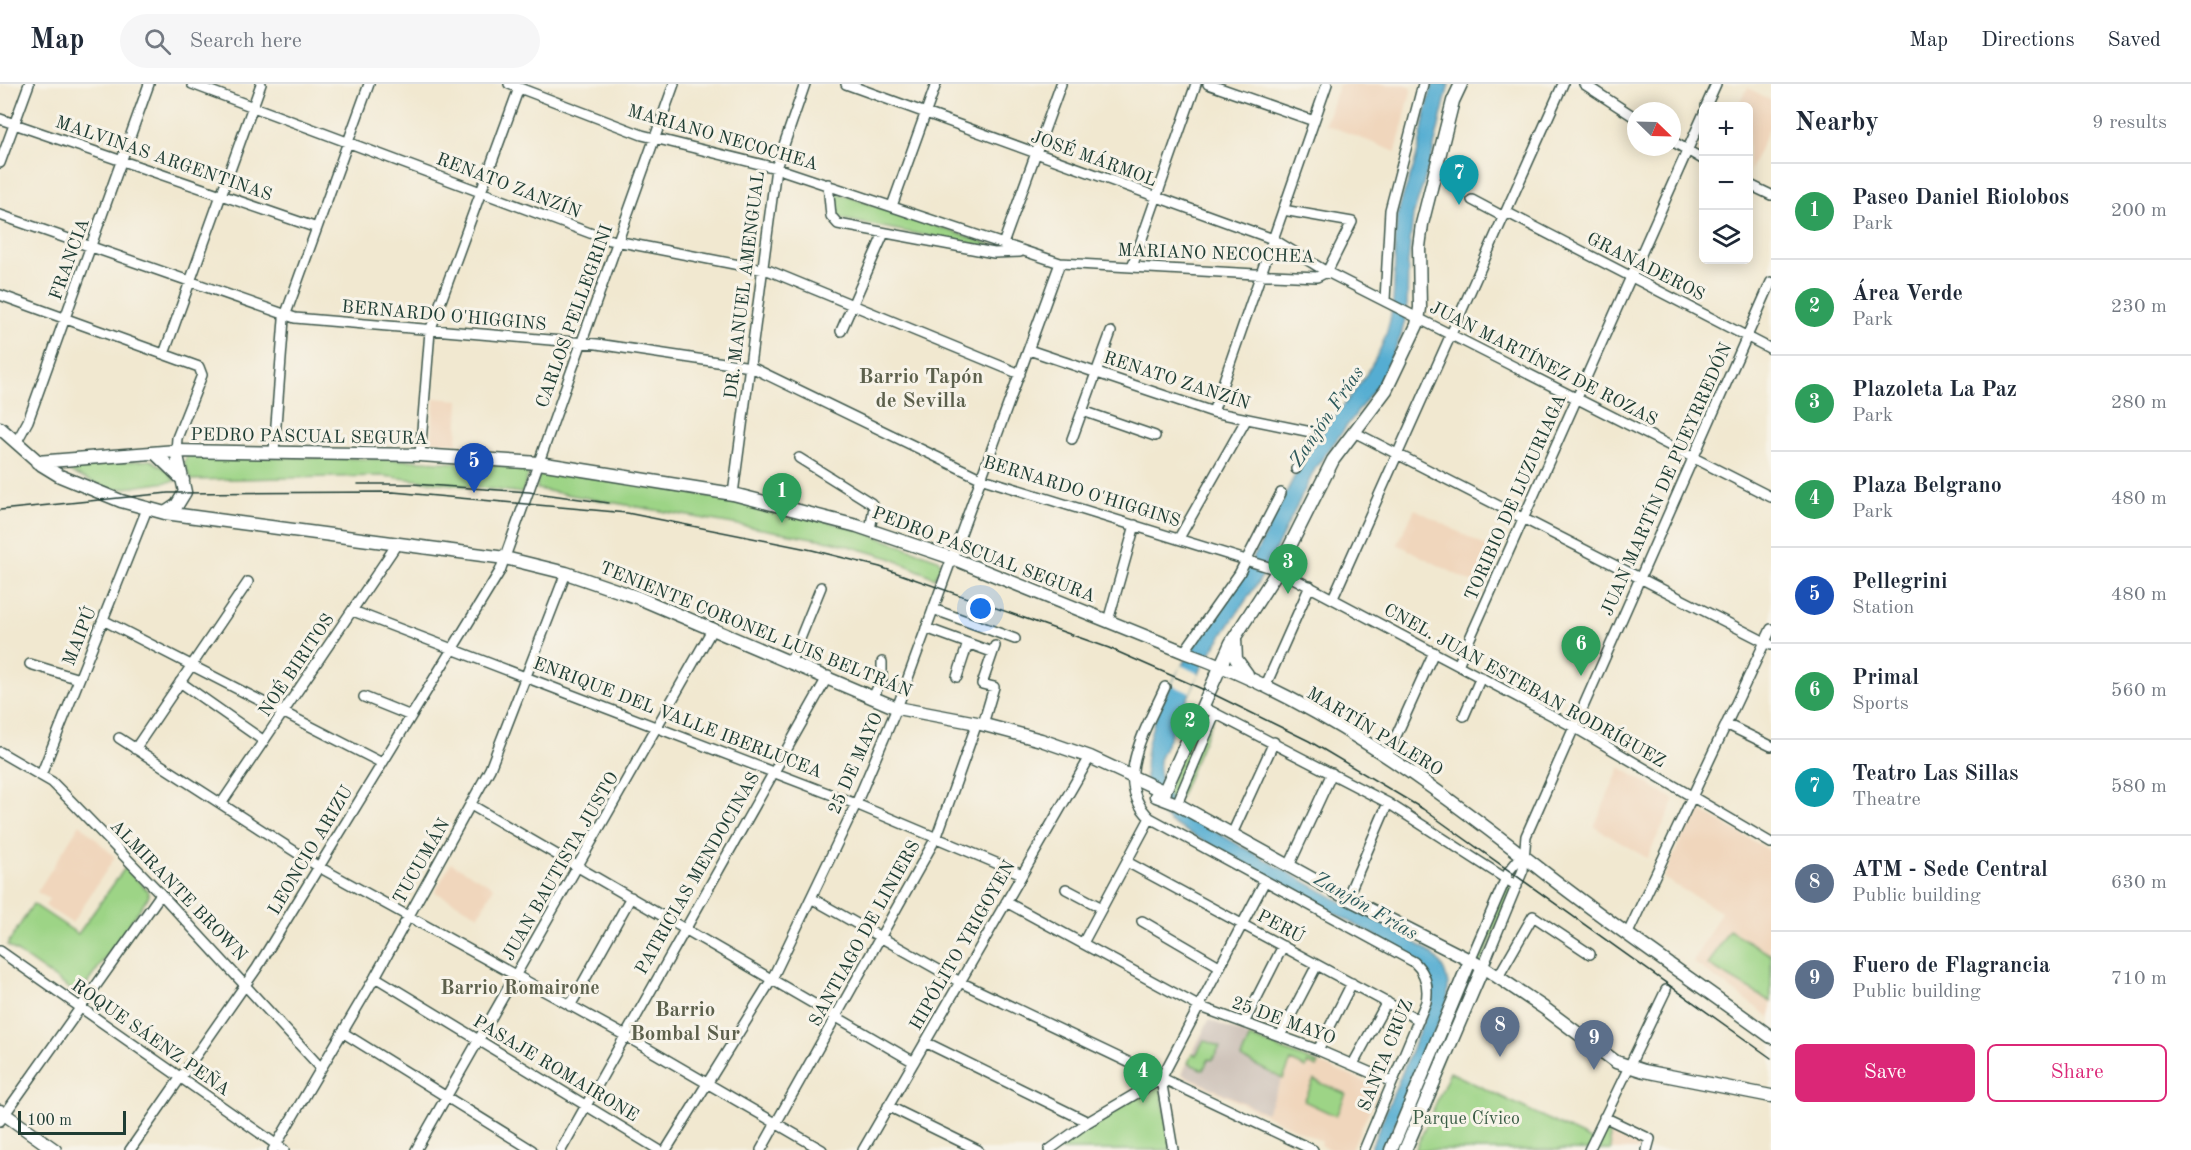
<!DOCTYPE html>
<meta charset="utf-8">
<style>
body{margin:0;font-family:"Old Standard TT",serif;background:#f6f6f7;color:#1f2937}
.controls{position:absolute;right:18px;top:18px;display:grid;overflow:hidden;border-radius:9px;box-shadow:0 3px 15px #0003}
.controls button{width:54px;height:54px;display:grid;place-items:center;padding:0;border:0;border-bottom:2px solid #e0e1e3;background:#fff;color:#1f2937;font:30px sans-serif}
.compass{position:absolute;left:1627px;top:18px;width:54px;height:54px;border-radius:50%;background:#fff;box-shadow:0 3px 15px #0003;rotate:113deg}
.scale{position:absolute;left:18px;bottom:15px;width:108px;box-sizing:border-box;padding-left:6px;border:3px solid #1f3d34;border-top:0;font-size:16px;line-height:21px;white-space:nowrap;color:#1f3d34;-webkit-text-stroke:4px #f7f3e8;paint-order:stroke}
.you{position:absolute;left:981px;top:525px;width:21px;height:21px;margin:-15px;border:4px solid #fff;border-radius:50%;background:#1a73e8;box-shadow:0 0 0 9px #1a73e833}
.badge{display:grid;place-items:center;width:39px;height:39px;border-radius:50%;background:#db2777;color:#fff;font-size:20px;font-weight:700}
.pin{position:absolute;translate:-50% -50px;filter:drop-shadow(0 2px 3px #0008)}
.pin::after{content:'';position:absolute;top:32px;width:21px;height:18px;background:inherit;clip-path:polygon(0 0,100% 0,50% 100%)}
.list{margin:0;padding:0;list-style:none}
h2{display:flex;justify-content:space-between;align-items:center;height:78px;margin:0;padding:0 24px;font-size:26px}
h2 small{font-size:20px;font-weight:400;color:#747a83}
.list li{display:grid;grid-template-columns:39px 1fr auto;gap:18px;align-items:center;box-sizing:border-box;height:96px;padding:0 24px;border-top:2px solid #e0e1e3}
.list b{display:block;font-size:22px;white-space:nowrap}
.list p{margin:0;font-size:20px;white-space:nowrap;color:#747a83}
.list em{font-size:20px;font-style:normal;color:#747a83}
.actions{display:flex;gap:12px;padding:18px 24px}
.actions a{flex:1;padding:14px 0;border:2px solid #db2777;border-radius:9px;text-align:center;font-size:21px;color:#db2777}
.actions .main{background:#db2777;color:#fff}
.icon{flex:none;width:33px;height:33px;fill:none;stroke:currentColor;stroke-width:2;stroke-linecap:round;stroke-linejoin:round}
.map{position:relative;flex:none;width:1771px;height:1066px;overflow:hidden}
header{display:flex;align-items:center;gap:36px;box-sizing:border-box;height:84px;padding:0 30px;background:#fff;border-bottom:2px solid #e0e1e3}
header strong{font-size:28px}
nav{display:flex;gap:33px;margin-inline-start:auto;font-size:21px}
.search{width:420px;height:54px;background:#f6f6f7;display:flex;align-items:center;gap:15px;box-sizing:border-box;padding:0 21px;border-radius:33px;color:#747a83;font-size:22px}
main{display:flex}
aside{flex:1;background:#fff}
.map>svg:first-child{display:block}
</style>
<header>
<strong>Map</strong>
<div class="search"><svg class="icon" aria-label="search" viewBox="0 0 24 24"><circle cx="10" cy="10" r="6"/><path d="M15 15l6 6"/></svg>Search here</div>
<nav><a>Map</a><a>Directions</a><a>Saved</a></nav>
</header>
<main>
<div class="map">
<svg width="1771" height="1066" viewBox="0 0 1771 1066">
<rect width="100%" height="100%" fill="#f7f3e8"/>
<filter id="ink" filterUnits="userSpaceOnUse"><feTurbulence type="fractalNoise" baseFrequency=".0167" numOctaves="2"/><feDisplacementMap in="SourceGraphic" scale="12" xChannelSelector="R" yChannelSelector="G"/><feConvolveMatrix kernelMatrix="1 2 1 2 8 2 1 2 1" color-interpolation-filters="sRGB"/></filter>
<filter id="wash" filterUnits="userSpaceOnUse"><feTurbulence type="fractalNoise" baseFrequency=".008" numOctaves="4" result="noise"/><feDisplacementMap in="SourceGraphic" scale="24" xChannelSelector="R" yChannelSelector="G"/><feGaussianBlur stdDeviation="1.35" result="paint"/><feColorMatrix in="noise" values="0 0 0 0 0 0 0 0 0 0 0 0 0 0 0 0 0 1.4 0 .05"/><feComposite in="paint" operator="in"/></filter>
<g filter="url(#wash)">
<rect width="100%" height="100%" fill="#f1e8d0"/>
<!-- built -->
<path fill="#f0d6bc" d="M1339,0H1404L1412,3L1396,68L1325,40Z
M1748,4L1771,16V40L1749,88L1748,22H1737Z
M434,314L459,316L457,359L432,357Z
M1415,425L1497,468L1481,503L1397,460Z
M1620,683L1675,716L1647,774L1594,743Z
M1701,727L1771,767V934L1693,878L1721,828L1663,794L1693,729Z
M80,740L115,773L72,839L45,822L49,815L37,808Z
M451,779L494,803L479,831L435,808Z
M1209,936L1374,1001L1373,1004L1379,1006L1351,1066H1331L1320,1061L1321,1057L1181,991Z
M1610,1045L1642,1059L1639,1066H1612Z"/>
<!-- industrial -->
<path fill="#cec2b9" d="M1209,936L1294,970L1266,1029L1182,990Z"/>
<!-- green -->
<path fill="#9dd486" stroke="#5e885d" stroke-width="1.5" d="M835,108L992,161L990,164L841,135L835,129Z
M187,371L389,375L528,383L530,385L522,409L383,392L191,396L184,379Z
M151,376L168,387L175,397L111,406L58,383Z
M547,386C647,402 750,415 848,443C878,452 908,465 938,475L941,481L935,494L890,474L835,458L537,405V397L541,388Z
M1203,623L1215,630L1177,720L1162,714Z
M125,784L147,806L149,812L84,904L73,907L7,861L33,820L78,850Z
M1505,798L1513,804L1403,1066H1393Z
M1729,846L1771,871V918L1708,881Z
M1250,953L1319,980L1317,983L1308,979L1306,984L1291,977L1283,995L1241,974Z
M1204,956L1220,963L1212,976L1209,975L1203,986L1188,979L1192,969L1196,971Z
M1450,988L1595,1058L1604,1042L1609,1044L1611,1066H1415Z
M1314,996L1346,1010L1336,1032L1304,1017Z
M1160,998L1171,1066H1051Z"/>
<!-- water -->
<path fill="#55add2" stroke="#3a7583" stroke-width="1.5" d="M1433,0H1449L1431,76L1413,132L1408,179L1407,227L1401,252L1379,299L1316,383L1263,491L1206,575L1196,596L1159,676V688L1163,704L1176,726L1421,862C1442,875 1452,893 1447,919L1384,1066H1370L1431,919C1436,896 1425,880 1405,868L1171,739C1096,675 1205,550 1242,492C1267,455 1282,411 1306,372C1331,333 1367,300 1384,256C1399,219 1392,175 1397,135C1400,112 1412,93 1417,71C1423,47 1425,23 1433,0Z"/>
<!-- pier -->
<path fill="#f1e8d0" d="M1181,581L1199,590L1190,609L1172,601Z"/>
</g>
<g filter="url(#ink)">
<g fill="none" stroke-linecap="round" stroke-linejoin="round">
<defs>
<path id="minor" d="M192,0L606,155L770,187L1020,290
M509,0L642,51L776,84L1060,179L1273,191L1317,193L1327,188
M846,0L1273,155L1327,188L1771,413
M1208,0L1314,37
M1584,0L1636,34
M1706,22L1716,0
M0,35L317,144
M1672,57L1704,76
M0,79L29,0
M828,100L831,132L838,140L994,169L1020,168
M1748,100L1771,111
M1472,116L1504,133
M892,122L936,0
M1283,126L1352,138L1327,188
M1506,128L1771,265
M0,131L295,234L597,260L751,283L980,394L1278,486L1574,643L1771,759
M1003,160L1061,0
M1132,183L1196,0
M0,211L199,283L202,291L177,354L176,367
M1385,216L1390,126L1423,0
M841,247L884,149
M1029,266L1213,328L1316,349L1296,385
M164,270L261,0
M1083,327L1155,352
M1213,328L1327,0
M1354,348L1771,561
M1072,355L1111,248
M16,359L28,337L149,0
M274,367L284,235L369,0
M420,371L430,247L519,4
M799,374L871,419L874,423L870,446
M733,410L776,84L805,0
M1179,454L1246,336
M1333,514L1563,0
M933,525L1015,555
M353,527L856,720L1022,790
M103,536L382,679
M1108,537L1135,441
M926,544L992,568
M1184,568L1239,490L1281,409
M791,577L821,503
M30,580L79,595
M1458,581L1704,29
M957,593L968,559
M180,598L264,657
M1165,603C1147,644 1111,697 1150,734L1414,878C1426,889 1429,902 1426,918L1364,1066
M1265,603L1310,502
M364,613L411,632
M873,613L882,595V578
M1203,623L1388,719L1517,802
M1464,632L1481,593
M983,640L994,603L982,600L995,562
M1726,640L1771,662
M119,654L319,783L624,951L822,1066
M135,665L248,498
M0,668L52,698L71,717L161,810L321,984
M1387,672L1434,568
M41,691L147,425
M221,720L397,460
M1177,720L1215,630
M471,721L914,978
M1232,750L1274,658
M1127,778L1419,936
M1289,782L1332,689
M1066,805L1102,824
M811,814L960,898L1313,1066
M1347,814L1388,719
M1006,818L1198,922L1318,966L1392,998
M1142,837L1219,882
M1628,849L1771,545
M1083,859L1150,734
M0,867L284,1066
M1470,877L1509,787L1523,770
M1483,883L1523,786L1526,752L1771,198
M375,893L659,1066
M1498,893L1533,832L1590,870
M570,922L631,813
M1244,939L1283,862
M342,948L532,1066
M1280,952L1317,881
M925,958L1088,1038
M1318,966L1352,899
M1353,980L1387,918
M1161,995L1265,797
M1161,995L1173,1066
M888,1022L978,1066
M1604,1033L1646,1053L1650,1055L1647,1066
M0,1037L161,810
M130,1066L257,884L500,487L674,0
M273,1066L375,893L490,685L566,489
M416,1066L713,544
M561,1066L828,592
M666,1066L772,895L856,720L897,624L1060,179
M761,1066L937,752L977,639
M863,1066L1090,673
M1049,1066L1088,1038L1161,995
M1589,1066L1666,906"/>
<path id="major" d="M0,344L42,381L60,392L121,417L165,429L505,474L566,489L639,514L897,624L977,639L1041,656L1090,673L1165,708
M155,369L183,396
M37,378L176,367L420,371L539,379L733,410L857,442L952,474L1184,568C1314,613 1429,698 1536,782C1612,842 1693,896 1771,953
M165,429L177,421L185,408L176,367
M1235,555L1236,575L1247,590
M1156,712L1177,720L1347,814L1483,883L1544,924L1616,978L1644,987L1771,1012
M1162,713L1231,559L1278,486L1333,376L1386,306L1417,241L1420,224L1419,163L1422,140L1453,17L1461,0
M0,1027L55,1066
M1391,1066L1470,877
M1405,1066L1483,883"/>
</defs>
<!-- minor casing -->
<use href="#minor" stroke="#3e574b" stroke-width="12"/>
<!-- major casing -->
<use href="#major" stroke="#3e574b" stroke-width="15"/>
<!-- minor -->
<use href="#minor" stroke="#fff" stroke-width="9"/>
<!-- major -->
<use href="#major" stroke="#fff" stroke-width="12"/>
<!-- tram -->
<path stroke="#1f3d34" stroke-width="1.5" d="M358,400H413L529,408L609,419
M0,426L168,409L393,408L627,429L812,466L880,483L1109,564L1209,608L1309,657L1423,725L1771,974"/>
</g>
</g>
<g text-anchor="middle" stroke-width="6" stroke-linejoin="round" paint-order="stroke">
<!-- street labels -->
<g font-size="18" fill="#1f3d34" stroke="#f7f3e8">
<text transform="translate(723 53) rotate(16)" y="6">MARIANO NECOCHEA</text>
<text transform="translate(164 74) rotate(19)" y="6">MALVINAS ARGENTINAS</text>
<text transform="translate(1094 74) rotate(20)" y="6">JOSÉ MÁRMOL</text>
<text transform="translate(509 101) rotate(21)" y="6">RENATO ZANZÍN</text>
<text transform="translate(1216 169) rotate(2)" y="6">MARIANO NECOCHEA</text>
<text transform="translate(69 175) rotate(-70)" y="6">FRANCIA</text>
<text transform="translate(1646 182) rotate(27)" y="6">GRANADEROS</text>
<text transform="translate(744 201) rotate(-83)" y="6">DR. MANUEL AMENGUAL</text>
<text transform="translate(444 231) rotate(5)" y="6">BERNARDO O'HIGGINS</text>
<text transform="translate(574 232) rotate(-70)" y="6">CARLOS PELLEGRINI</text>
<text transform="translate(1544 279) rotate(27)" y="6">JUAN MARTÍNEZ DE ROZAS</text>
<text transform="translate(1177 296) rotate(18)" y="6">RENATO ZANZÍN</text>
<text transform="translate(309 352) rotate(1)" y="6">PEDRO PASCUAL SEGURA</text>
<text transform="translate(1666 395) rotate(-66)" y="6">JUAN MARTÍN DE PUEYRREDÓN</text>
<text transform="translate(1082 407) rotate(17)" y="6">BERNARDO O'HIGGINS</text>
<text transform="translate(1515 413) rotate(-66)" y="6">TORIBIO DE LUZURIAGA</text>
<text transform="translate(984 470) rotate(21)" y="6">PEDRO PASCUAL SEGURA</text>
<text transform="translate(756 545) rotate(22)" y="6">TENIENTE CORONEL LUIS BELTRÁN</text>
<text transform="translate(79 552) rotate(-68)" y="6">MAIPÚ</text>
<text transform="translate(296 581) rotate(-56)" y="6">NOÉ BIRITOS</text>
<text transform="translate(1525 601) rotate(29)" y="6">CNEL. JUAN ESTEBAN RODRÍGUEZ</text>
<text transform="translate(678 633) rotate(21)" y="6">ENRIQUE DEL VALLE IBERLUCEA</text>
<text transform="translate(1375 647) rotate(31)" y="6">MARTÍN PALERO</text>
<text transform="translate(855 679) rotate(-66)" y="6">25 DE MAYO</text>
<text transform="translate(310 766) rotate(-59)" y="6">LEONCIO ARIZU</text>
<text transform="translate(421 777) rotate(-60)" y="6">TUCUMÁN</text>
<text transform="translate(560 782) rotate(-60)" y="6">JUAN BAUTISTA JUSTO</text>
<text transform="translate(697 789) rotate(-60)" y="6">PATRICIAS MENDOCINAS</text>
<text transform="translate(179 806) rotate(46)" y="6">ALMIRANTE BROWN</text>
<text transform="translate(1281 842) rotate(28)" y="6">PERÚ</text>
<text transform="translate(864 849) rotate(-61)" y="6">SANTIAGO DE LINIERS</text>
<text transform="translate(962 861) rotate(-60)" y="6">HIPÓLITO YRIGOYEN</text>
<text transform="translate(1284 936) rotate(20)" y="6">25 DE MAYO</text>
<text transform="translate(151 953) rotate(35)" y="6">ROQUE SÁENZ PEÑA</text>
<text transform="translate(1385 971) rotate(-68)" y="6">SANTA CRUZ</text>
<text transform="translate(556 984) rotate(31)" y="6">PASAJE ROMAIRONE</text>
</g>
<!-- park labels -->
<g font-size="18" fill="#385b44" stroke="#f7f3e8">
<text x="1466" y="1040">Parque Cívico</text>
</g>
<!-- water labels -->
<g font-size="20" font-style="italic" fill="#2c595c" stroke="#f7f3e8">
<text transform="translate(1326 332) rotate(-56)" y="7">Zanjón Frías</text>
<text transform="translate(1366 821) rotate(30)" y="7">Zanjón Frías</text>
</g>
<!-- neighbourhood labels -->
<g font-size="20" font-weight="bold" fill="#5c604c" stroke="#f7f3e8">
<text x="520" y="910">Barrio Romairone</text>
</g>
<!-- quarter labels -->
<g font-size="21" font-weight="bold" fill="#5c604c" stroke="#f7f3e8">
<text x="921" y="299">Barrio Tapón<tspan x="921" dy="24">de Sevilla</tspan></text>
<text x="685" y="932">Barrio<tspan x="685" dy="24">Bombal Sur</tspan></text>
</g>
</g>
</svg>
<div class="controls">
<button>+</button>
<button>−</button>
<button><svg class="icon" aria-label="layers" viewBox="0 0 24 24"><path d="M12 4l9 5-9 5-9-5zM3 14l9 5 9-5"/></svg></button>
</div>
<svg class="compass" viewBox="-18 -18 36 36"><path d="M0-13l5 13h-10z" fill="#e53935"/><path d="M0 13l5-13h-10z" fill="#747a83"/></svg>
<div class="scale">100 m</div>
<div class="you"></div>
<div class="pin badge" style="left:782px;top:439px;background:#2e9e5b">1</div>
<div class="pin badge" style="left:1190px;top:669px;background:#2e9e5b">2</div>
<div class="pin badge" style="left:1288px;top:510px;background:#2e9e5b">3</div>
<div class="pin badge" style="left:1143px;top:1019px;background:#2e9e5b">4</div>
<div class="pin badge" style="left:474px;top:409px;background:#1a4fb4">5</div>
<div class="pin badge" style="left:1581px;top:592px;background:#2e9e5b">6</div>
<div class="pin badge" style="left:1459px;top:121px;background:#0f9aa8">7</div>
<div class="pin badge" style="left:1500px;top:973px;background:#5c6f8a">8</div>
<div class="pin badge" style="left:1594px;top:986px;background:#5c6f8a">9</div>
</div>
<aside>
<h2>Nearby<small>9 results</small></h2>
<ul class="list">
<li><span class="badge" style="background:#2e9e5b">1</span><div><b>Paseo Daniel Riolobos</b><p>Park</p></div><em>200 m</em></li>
<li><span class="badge" style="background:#2e9e5b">2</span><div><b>Área Verde</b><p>Park</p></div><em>230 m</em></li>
<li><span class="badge" style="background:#2e9e5b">3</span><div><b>Plazoleta La Paz</b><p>Park</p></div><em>280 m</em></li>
<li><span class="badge" style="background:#2e9e5b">4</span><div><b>Plaza Belgrano</b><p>Park</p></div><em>480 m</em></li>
<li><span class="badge" style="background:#1a4fb4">5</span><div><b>Pellegrini</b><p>Station</p></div><em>480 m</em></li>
<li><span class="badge" style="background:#2e9e5b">6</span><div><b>Primal</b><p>Sports</p></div><em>560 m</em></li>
<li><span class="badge" style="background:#0f9aa8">7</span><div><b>Teatro Las Sillas</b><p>Theatre</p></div><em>580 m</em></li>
<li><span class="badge" style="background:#5c6f8a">8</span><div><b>ATM - Sede Central</b><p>Public building</p></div><em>630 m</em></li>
<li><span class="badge" style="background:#5c6f8a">9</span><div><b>Fuero de Flagrancia</b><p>Public building</p></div><em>710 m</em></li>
</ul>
<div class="actions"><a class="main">Save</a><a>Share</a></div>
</aside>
</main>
